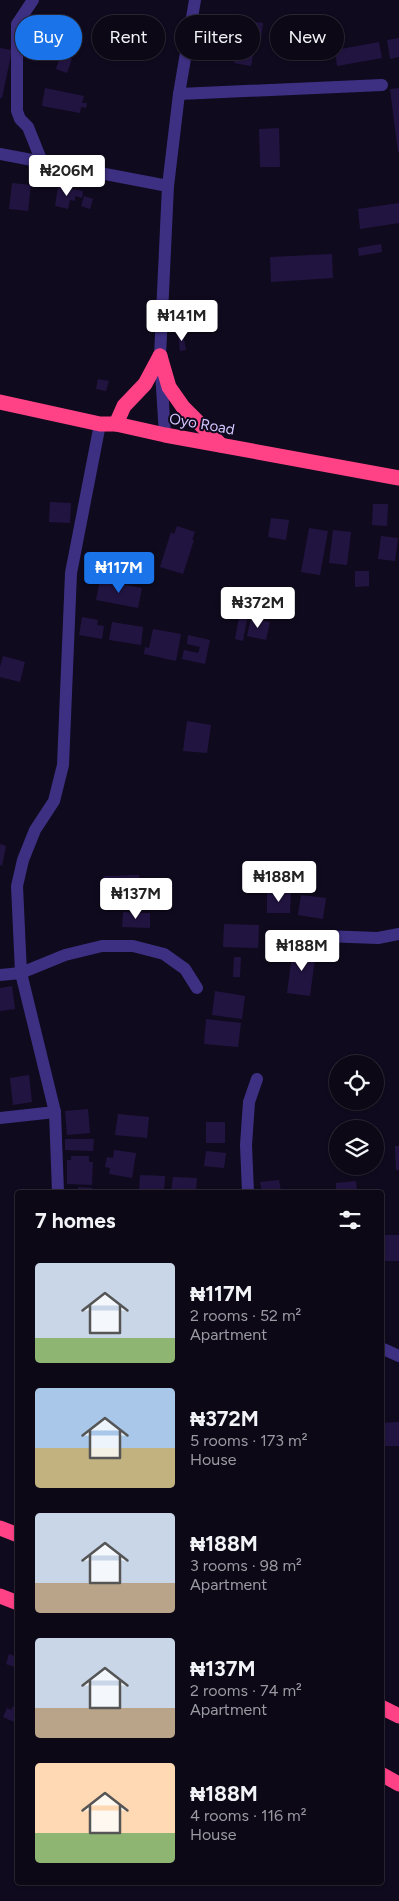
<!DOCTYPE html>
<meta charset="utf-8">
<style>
:root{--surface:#0c0816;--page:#1a1623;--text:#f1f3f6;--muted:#9a9aa1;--line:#2c2935;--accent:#1a73e8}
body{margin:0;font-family:Figtree,sans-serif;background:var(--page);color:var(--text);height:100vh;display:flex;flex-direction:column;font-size:19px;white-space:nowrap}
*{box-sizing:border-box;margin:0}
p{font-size:16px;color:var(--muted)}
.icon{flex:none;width:28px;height:28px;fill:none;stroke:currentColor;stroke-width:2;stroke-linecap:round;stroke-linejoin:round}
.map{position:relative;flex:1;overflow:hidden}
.sheet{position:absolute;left:15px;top:1190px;width:369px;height:695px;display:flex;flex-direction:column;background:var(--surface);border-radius:5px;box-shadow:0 1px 4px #0004,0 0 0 1px var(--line)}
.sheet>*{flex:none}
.hud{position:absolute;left:15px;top:15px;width:370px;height:45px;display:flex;gap:10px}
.tools{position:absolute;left:329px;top:1055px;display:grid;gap:10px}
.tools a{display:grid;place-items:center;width:55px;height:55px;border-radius:50%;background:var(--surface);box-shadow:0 1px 4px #0004,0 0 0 1px var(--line);font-size:25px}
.price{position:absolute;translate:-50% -42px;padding:0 11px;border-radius:5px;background:#fff;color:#222;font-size:16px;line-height:32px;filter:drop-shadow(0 1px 2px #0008)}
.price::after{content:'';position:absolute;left:50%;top:30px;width:15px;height:11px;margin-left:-8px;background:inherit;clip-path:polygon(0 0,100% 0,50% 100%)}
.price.current{background:var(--accent);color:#fff}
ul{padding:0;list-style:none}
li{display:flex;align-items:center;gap:15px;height:125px;padding:0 20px}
li span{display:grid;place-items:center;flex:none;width:140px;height:100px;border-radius:5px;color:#555}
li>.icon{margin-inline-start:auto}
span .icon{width:60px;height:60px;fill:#fffc;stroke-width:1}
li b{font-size:21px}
h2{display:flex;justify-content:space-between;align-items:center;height:60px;padding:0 20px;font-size:21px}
.pill{padding:0 18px;border-radius:22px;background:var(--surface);box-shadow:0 1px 4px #0004,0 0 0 1px var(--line);font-size:18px;line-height:45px}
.pill.current{background:var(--accent);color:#fff}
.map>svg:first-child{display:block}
.building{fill:#221441}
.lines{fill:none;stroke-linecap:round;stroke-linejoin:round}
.minor{stroke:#3d3082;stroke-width:12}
.highway{stroke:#ff4286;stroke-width:15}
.labels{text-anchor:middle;stroke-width:4;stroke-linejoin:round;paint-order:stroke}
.street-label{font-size:15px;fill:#d4c7ff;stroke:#100a1e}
</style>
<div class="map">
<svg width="399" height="1901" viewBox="0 0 399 1901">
<rect width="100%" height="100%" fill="#100a1e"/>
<g class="building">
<polygon points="242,20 263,23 261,39 240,36"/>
<polygon points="399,38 399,57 390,59 387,40"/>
<polygon points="379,42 382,58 337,66 335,50"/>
<polygon points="0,48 12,50 2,98 0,98"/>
<polygon points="237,48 254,51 251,66 234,63"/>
<polygon points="61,54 72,59 67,73 56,69"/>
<polygon points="45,88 84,96 82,103 87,103 86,108 81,107 80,113 42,106"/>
<polygon points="399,88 399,152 398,152 390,89"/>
<polygon points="279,128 280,167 260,167 259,129"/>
<polygon points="12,183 31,185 28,211 9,209"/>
<polygon points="58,187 83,191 82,198 75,196 75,201 70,200 68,209 55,206"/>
<polygon points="84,196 93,199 90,209 81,206"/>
<polygon points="399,203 399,223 360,229 358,209"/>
<polygon points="381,244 382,252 359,256 358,248"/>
<polygon points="332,254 333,278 271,282 270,257"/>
<polygon points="183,333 186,350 180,351 178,334"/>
<polygon points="98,379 109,381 106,391 96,389"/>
<polygon points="50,502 71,503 70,523 49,522"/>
<polygon points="373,504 388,504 387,526 372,525"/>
<polygon points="271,518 289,520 286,540 268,537"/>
<polygon points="177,526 195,532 192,540 194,540 183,574 160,567 171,532 174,534"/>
<polygon points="309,528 328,531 320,575 301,572"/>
<polygon points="333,530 351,532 347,565 329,563"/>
<polygon points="381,536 398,538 395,561 378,559"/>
<polygon points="355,571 369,571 369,586 355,587"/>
<polygon points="100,580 142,588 138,608 96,600"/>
<polygon points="242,602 250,604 243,641 235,639"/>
<polygon points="82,617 98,620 97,625 104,626 102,639 79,635"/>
<polygon points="251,618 270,622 266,640 247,636"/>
<polygon points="112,622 143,627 141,645 109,640"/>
<polygon points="153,629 181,634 176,661 144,654 145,647 149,648"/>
<polygon points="188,635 210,640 205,664 182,659 184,650 198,653 200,647 187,644"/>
<polygon points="3,656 25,662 20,682 0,677 0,667"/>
<polygon points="187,721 211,725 207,753 183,751"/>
<polygon points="0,844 6,846 2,866 0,865"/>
<polygon points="139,875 139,900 104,901 104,876"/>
<polygon points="267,893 291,893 290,913 267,913"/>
<polygon points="301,895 326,898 323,919 298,915"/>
<polygon points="123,912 150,913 150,928 122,927"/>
<polygon points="224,924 259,925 258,948 223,947"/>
<polygon points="293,948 316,951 310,996 287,993"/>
<polygon points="234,957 241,957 240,977 233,977"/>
<polygon points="12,986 15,1009 0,1011 0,988"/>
<polygon points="215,991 245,996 242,1019 212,1015"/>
<polygon points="206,1019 241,1023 238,1047 204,1044"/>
<polygon points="29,1075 32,1102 13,1105 10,1078"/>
<polygon points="88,1109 90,1133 67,1135 65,1111"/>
<polygon points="118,1114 149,1117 147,1138 115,1135"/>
<rect x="206" y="1122" width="19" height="21"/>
<polygon points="65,1139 94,1139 93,1151 65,1150"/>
<polygon points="395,1146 399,1146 399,1170 396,1170"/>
<polygon points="114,1150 136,1153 132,1178 109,1174 110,1168 105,1167 107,1157 113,1158"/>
<polygon points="206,1151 226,1153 224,1168 204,1166"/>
<polygon points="71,1156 89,1156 89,1162 93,1162 92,1185 67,1184 67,1160 71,1160"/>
<polygon points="140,1175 165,1176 164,1192 139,1192"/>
<polygon points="173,1177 197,1178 196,1192 171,1192"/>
<polygon points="279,1180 281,1192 262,1192 260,1182"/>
<polygon points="356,1181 357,1192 336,1192 336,1183"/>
<polygon points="78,1187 92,1188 91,1192 78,1192"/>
<rect x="382" y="1235" width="17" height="26"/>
<polygon points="399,1422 399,1446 381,1446 381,1423"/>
<polygon points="9,1654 18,1657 18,1668 6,1664"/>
<polygon points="13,1706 15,1708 14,1712 18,1713 14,1722 3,1717 7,1708 11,1710"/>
</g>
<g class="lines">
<g class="minor">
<polyline points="33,0 17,24 17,111 20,119 28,127 42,162"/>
<polyline points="179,94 382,85"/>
<polyline points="0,154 168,186"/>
<polyline points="165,435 160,356 168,186 179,94 195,0"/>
<polyline points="323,936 378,938 399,934"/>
<polyline points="0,975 21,973 65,955 102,946 133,946 164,954 185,969 197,988"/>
<polyline points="0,1118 55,1112"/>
<polyline points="58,1192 55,1112 21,973 17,886 23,860 35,830 54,801 63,765 71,573 100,424"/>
<polyline points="248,1192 246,1145 249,1102 257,1079"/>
<polyline points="381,1348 399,1356"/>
</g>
<g class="highway">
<polyline points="160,356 169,387 183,407 221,445"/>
<polyline points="0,402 100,424 116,424 165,435 399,478"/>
<polyline points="116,424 124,406 145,384 160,356"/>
<polyline points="0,1528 18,1535"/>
<polyline points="0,1596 18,1603"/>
<polyline points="381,1707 399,1716"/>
<polyline points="381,1774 399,1784"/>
</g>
</g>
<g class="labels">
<g class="street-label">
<text transform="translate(202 424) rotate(10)" y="5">Oyo Road</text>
</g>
</g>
</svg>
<div class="tools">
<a><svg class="icon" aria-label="locate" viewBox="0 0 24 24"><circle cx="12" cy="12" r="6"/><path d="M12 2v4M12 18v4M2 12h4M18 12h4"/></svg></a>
<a><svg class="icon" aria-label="layers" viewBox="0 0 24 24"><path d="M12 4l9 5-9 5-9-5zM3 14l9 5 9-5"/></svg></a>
</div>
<b class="price" style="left:67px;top:197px">₦206M</b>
<b class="price" style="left:182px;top:342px">₦141M</b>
<b class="price current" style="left:119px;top:594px">₦117M</b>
<b class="price" style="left:258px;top:629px">₦372M</b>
<b class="price" style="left:279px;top:903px">₦188M</b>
<b class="price" style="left:136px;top:920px">₦137M</b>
<b class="price" style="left:302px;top:972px">₦188M</b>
<div class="hud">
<a class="pill current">Buy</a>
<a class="pill">Rent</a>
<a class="pill">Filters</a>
<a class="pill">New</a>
</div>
<section class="sheet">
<h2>7 homes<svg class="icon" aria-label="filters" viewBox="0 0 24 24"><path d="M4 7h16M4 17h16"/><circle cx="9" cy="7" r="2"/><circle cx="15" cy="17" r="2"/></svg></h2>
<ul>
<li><span style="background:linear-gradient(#c9d6e8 75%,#8fb573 0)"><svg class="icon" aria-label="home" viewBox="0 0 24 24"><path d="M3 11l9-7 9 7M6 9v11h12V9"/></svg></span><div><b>₦117M</b><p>2 rooms · 52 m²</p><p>Apartment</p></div></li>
<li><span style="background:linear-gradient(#a9c7e8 60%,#c2b280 0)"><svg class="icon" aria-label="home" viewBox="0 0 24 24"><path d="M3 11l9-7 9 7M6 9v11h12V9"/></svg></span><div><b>₦372M</b><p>5 rooms · 173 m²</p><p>House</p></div></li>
<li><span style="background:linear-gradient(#c9d6e8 70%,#b9a48a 0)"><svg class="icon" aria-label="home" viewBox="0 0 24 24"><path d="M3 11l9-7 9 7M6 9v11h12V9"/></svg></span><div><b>₦188M</b><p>3 rooms · 98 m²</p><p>Apartment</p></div></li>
<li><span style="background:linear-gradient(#c9d6e8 70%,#b9a48a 0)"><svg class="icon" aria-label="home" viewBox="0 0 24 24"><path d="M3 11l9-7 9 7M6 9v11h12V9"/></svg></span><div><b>₦137M</b><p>2 rooms · 74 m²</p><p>Apartment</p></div></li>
<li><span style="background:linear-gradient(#ffd9b3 70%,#8fb573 0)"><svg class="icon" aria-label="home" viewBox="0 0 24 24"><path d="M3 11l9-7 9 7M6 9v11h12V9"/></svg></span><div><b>₦188M</b><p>4 rooms · 116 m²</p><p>House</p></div></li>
</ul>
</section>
</div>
